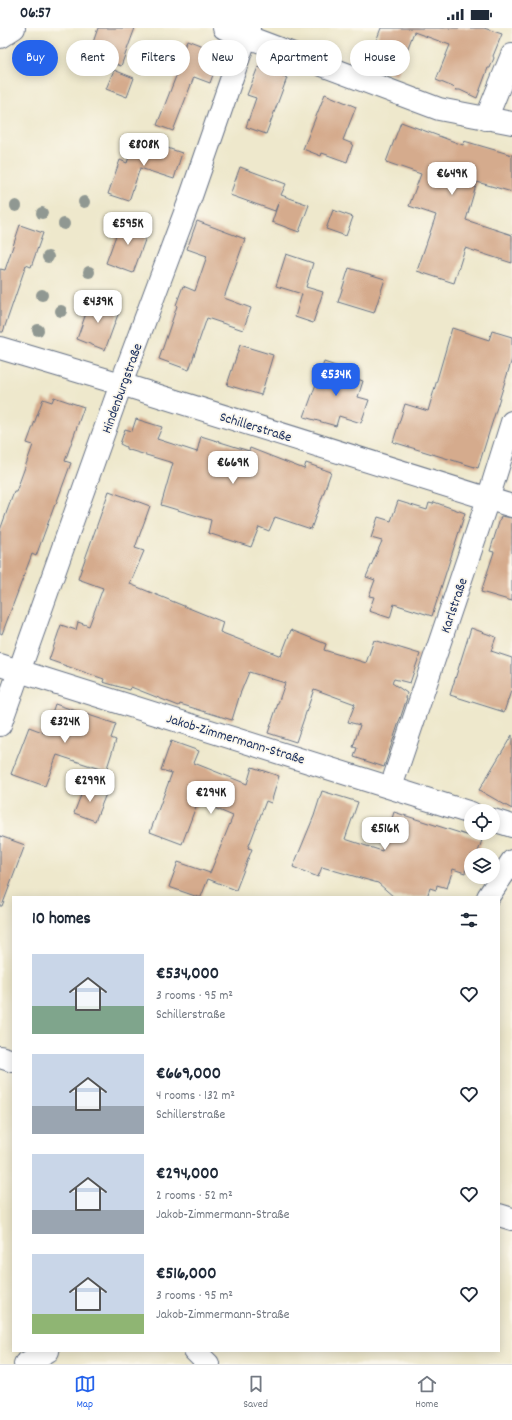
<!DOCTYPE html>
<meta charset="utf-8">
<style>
:root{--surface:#fff;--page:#f6f6f7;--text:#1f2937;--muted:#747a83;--line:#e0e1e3;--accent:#2563eb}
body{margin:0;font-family:Dekko,sans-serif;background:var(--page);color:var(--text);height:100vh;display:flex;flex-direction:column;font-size:15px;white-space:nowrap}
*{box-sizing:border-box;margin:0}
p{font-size:13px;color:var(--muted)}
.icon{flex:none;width:22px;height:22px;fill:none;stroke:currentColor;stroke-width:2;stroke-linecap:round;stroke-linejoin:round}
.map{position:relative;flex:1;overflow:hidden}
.drawer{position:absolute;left:12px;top:868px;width:488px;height:456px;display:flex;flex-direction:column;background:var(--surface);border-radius:0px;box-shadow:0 2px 10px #0003}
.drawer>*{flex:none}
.guide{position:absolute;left:12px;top:12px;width:488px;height:36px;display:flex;gap:8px}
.controls{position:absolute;left:464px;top:776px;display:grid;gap:8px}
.controls a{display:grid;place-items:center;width:36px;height:36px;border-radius:50%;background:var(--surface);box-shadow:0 2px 10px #0003;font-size:20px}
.price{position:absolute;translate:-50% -34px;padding:0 9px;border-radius:8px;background:#fff;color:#222;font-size:13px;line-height:26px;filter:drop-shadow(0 1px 2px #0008)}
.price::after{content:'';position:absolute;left:50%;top:24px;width:12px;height:9px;margin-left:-6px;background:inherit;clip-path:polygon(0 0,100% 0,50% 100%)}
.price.on{background:var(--accent);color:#fff}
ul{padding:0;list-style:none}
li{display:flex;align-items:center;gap:12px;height:100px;padding:0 20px}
li span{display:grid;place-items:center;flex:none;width:112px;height:80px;border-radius:0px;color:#555}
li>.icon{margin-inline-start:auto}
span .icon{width:48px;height:48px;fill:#fffc;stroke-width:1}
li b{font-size:17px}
h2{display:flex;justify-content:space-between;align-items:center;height:48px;padding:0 20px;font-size:17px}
.pill{padding:0 14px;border-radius:18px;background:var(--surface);box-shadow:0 2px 10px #0003;font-size:14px;line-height:36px}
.pill.on{background:var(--accent);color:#fff}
.status{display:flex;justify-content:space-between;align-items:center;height:28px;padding:0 20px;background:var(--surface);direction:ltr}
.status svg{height:11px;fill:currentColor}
.tabs{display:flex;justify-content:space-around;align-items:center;height:56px;border-top:1px solid var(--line);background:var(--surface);font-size:11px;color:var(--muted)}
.tabs a{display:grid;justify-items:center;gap:2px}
.tabs .on{color:var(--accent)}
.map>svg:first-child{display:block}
.building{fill:#d5ab8d}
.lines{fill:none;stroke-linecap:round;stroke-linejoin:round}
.minor-casing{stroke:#657084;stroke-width:24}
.minor{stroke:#fff;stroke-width:22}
.tree{fill:#909892}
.labels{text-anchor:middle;stroke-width:3.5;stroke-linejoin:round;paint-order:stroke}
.street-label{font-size:14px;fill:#1b2f5e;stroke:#fbf7ec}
</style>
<div class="status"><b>06:57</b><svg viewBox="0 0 49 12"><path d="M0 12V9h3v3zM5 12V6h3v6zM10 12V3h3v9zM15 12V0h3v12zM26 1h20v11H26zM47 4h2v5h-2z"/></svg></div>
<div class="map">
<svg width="512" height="1336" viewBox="0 0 512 1336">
<rect width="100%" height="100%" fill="#fbf7ec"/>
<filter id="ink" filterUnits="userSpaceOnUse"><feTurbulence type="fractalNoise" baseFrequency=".025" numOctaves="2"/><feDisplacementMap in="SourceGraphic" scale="8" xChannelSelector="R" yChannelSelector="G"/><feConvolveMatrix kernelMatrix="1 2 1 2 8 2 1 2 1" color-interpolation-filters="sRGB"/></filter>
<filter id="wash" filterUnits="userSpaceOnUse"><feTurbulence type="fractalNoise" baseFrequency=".012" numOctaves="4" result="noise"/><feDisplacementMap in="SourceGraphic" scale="16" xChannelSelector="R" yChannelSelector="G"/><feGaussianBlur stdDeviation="0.9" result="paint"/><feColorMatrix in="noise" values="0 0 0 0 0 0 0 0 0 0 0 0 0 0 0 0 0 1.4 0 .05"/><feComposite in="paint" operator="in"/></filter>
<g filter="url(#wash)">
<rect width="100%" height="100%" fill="#eee8cc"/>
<g id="blocks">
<g class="building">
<polygon points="98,0 135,0 121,38 89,26"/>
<polygon points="381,0 484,0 502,6 493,28 494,30 490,40 488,40 477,70 460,62 456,62 453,59 436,52 450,17 414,4 397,48 367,37"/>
<polygon points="187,12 221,25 210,55 194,49 173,103 157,97 178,43 176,42"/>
<polygon points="258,39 287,50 266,106 246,99 256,70 247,67"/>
<polygon points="114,42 134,50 127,69 106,61"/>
<polygon points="325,66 356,79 343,112 353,116 347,134 322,125 321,128 303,121"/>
<polygon points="401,94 463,117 464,113 512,127 512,164 477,154 466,192 512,207 512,235 465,220 454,255 417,243 436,187 409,178 421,146 386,134"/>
<polygon points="135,111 146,115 147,113 182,125 174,151 140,140 129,173 108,166 120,132 127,135"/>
<polygon points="240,139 286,156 281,167 309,177 299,204 272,194 279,173 275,183 230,167"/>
<polygon points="333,182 353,189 346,208 326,201"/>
<polygon points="122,191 149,201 133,245 106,235"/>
<polygon points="197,193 245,211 224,270 251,280 243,302 207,290 189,342 159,331 177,278 176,277 183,258 195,263 207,228 187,221"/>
<polygon points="20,197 43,205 31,239 26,237 3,304 0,304 0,241 5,242"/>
<polygon points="286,226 313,235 306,259 323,264 313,295 295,289 302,266 276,258"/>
<polygon points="349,240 385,251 374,285 338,274"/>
<polygon points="91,271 120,281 105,322 77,311"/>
<polygon points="452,300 489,312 492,303 512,309 512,331 478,440 393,414 405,376 428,383"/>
<polygon points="240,317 273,327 261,367 227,357"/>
<polygon points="324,334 353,344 352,349 363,353 358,369 369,372 361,395 339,388 336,398 304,389"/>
<polygon points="54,369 84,379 65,433 71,435 56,476 55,476 36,528 32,526 2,606 0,605 0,502 14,464 16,464 33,417 27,415 43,371 52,374"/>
<polygon points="136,391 162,399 157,411 197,424 201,408 249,423 250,420 304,441 306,435 331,444 311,501 275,489 269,503 259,499 251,519 208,505 211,492 161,477 173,435 126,421 126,419 120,416 125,401 132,403"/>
<polygon points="109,463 150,478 135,520 144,523 130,556 223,594 220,604 281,628 291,602 326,616 324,622 366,635 374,612 420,626 410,655 394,651 392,655 407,665 406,670 407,670 384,739 354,729 357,720 353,719 360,697 348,694 355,676 314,661 296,714 268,705 285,655 249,644 240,666 232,692 180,676 179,678 131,659 130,662 103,654 104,651 49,632 61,597 76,602 78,594 89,598 103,560 78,551"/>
<polygon points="398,473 427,482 429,475 433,476 434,474 465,485 432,588 394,576 390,590 369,583 374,569 369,568 375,552 366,549 382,513 371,510 378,489 391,493"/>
<polygon points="501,488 512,490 512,573 481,564 494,524 490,523"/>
<polygon points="471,600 496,609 491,623 512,630 512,660 504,684 450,667"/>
<polygon points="55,676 116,696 111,710 116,712 106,743 57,727 45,758 11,746 29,699 45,705"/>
<polygon points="512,707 512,781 479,762"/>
<polygon points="171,713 199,723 194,735 247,756 252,739 279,748 271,775 266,773 248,820 252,821 236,862 208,851 201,869 198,869 169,859 178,834 210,845 233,788 198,773 182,816 150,804 172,745 161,742"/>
<polygon points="85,757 106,766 95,793 74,785"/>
<polygon points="322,763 358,774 345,811 382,823 394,784 482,812 477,827 471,827 471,841 466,840 465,845 453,841 447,860 437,857 436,862 430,860 427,869 394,869 378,855 322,839 318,849 293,839 314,788"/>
<polygon points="0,808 25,817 2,878 0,878"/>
</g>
</g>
</g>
<g filter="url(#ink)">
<use href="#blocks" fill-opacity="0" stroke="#657084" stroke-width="1"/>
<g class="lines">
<defs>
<g id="minor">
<polyline points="224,0 439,81 512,95"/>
<polyline points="0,9 14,0"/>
<polyline points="486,91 512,27"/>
<polyline points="0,320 121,356 512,478"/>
<polyline points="0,637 471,785"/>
<polyline points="0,697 121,356 189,174 249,0"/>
<polyline points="391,759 488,471 512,394"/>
<polyline points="493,792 512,798"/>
<polyline points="488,869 512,833"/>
<polyline points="0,1029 13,1033"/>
<polyline points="499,1187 512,1191"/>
<polyline points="195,1323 208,1336"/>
<polyline points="25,1336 48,1323"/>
</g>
</defs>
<use href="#minor" class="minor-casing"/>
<use href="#minor" class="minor"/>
</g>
<g class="tree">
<circle cx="84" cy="174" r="6"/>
<circle cx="16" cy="178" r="6"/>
<circle cx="42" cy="185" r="6"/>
<circle cx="64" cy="196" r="6"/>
<circle cx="48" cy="229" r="6"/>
<circle cx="89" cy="244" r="6"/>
<circle cx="42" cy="267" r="6"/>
<circle cx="61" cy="283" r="6"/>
<circle cx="38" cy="302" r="6"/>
</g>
</g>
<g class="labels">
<g class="street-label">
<text transform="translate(121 360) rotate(-70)" y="5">Hindenburgstraße</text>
<text transform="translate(256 398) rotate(17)" y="5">Schillerstraße</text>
<text transform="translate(453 577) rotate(-71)" y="5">Karlstraße</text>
<text transform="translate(236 710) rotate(17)" y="5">Jakob-Zimmermann-Straße</text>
</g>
</g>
</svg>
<div class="controls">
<a><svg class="icon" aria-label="locate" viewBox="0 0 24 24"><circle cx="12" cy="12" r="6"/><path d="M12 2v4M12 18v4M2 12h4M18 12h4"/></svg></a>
<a><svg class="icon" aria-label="layers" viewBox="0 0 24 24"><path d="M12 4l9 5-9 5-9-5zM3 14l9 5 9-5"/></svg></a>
</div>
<b class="price" style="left:144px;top:139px">€808K</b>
<b class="price" style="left:452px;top:168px">€649K</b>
<b class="price" style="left:128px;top:218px">€595K</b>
<b class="price" style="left:98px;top:296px">€439K</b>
<b class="price on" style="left:336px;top:369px">€534K</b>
<b class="price" style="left:233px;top:457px">€669K</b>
<b class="price" style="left:65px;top:716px">€324K</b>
<b class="price" style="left:90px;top:775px">€299K</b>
<b class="price" style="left:211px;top:787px">€294K</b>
<b class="price" style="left:385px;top:823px">€516K</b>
<div class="guide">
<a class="pill on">Buy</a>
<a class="pill">Rent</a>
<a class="pill">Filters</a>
<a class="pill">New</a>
<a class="pill">Apartment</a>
<a class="pill">House</a>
</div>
<section class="drawer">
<h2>10 homes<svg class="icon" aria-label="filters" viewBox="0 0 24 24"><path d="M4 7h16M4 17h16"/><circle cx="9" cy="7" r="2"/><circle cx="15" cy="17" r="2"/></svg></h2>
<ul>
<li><span style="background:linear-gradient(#c9d6e8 65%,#7fa58c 0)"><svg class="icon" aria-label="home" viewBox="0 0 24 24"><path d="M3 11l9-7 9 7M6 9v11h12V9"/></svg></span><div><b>€534,000</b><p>3 rooms · 95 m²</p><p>Schillerstraße</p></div><svg class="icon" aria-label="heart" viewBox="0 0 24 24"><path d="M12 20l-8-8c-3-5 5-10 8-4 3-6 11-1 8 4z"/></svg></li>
<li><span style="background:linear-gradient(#c9d6e8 65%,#9aa5b1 0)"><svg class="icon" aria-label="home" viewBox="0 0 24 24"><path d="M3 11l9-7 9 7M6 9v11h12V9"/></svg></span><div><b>€669,000</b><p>4 rooms · 132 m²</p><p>Schillerstraße</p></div><svg class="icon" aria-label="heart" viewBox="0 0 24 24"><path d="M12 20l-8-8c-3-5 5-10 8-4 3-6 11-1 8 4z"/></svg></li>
<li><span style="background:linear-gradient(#c9d6e8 70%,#9aa5b1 0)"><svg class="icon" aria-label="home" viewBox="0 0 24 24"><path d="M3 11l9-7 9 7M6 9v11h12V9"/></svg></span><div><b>€294,000</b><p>2 rooms · 52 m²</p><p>Jakob-Zimmermann-Straße</p></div><svg class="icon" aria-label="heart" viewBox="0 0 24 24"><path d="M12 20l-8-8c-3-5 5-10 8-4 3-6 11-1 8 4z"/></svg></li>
<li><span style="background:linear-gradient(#c9d6e8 75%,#8fb573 0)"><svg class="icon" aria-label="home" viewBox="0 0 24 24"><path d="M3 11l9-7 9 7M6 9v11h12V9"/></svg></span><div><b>€516,000</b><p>3 rooms · 95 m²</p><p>Jakob-Zimmermann-Straße</p></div><svg class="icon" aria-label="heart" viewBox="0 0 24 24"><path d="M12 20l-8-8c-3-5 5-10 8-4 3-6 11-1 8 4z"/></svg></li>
</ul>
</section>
</div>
<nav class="tabs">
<a class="on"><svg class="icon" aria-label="map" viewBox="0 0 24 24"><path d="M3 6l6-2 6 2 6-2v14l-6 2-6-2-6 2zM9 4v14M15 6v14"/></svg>Map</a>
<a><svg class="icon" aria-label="saved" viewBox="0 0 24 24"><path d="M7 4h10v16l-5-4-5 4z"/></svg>Saved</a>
<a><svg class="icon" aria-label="home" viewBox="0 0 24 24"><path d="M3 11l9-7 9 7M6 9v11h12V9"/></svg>Home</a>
</nav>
